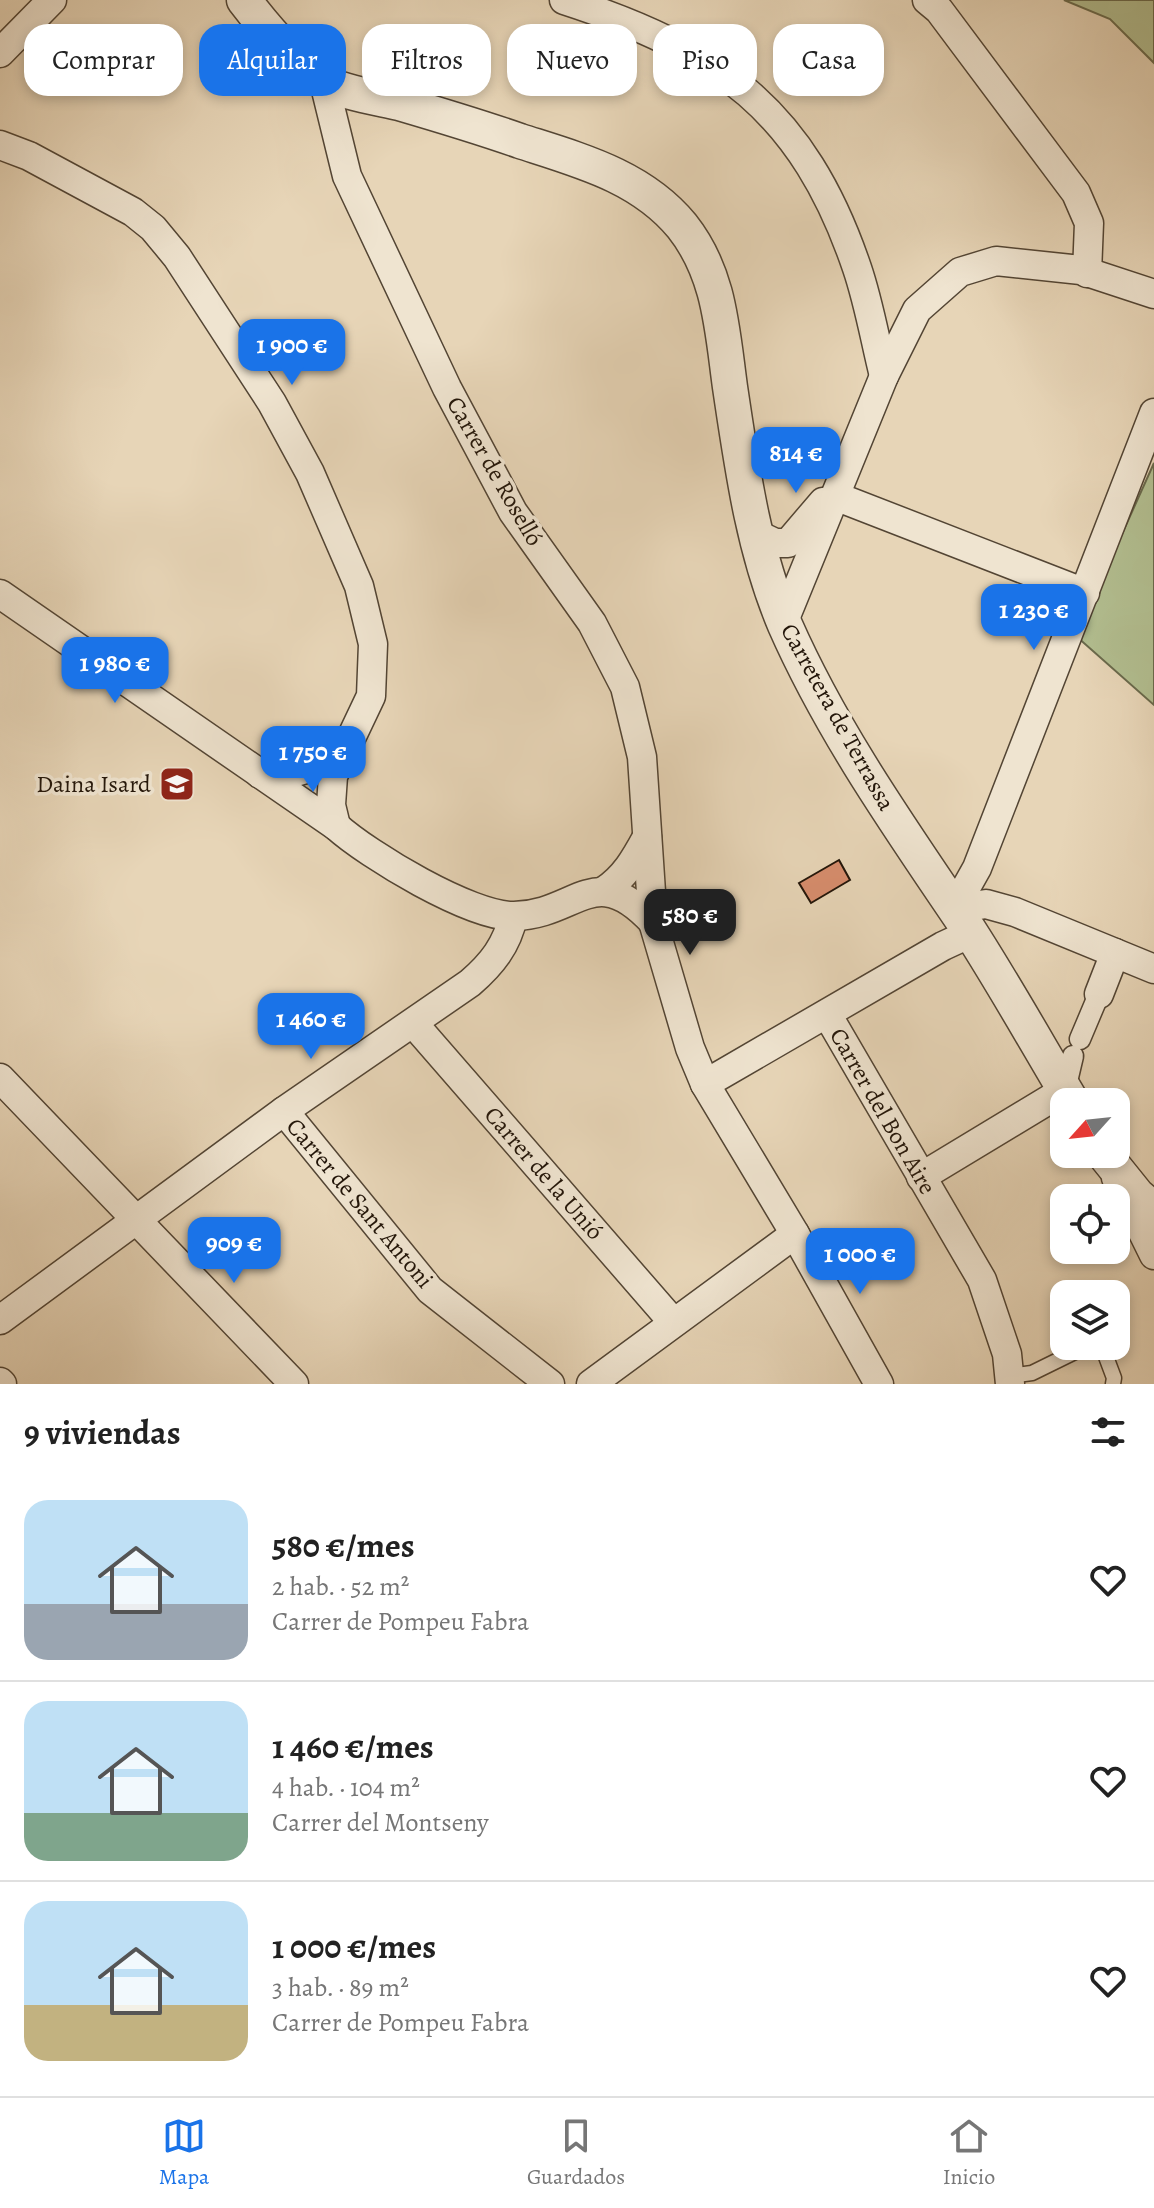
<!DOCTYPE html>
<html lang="es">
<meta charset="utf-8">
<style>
:root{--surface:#fff;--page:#f6f6f6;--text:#222;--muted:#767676;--line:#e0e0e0;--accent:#1a73e8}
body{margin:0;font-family:Alegreya,serif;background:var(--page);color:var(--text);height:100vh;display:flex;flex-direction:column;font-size:30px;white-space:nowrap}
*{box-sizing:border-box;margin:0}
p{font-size:26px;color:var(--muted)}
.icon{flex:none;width:44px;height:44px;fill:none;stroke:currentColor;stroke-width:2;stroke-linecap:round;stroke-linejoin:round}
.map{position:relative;height:1384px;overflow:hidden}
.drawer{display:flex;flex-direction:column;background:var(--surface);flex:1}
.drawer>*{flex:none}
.top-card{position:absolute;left:24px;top:24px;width:1106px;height:72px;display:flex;gap:16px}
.needle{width:52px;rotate:243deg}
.fabs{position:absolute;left:1050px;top:1088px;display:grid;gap:16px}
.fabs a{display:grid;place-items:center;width:80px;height:80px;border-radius:16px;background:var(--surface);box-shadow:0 4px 12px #0003;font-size:40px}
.price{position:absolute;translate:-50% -68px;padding:0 18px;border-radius:16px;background:var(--accent);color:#fff;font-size:26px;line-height:52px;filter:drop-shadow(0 2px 4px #0008)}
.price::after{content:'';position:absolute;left:50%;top:48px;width:24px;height:18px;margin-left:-12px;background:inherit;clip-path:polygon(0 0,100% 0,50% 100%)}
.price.on{background:#222;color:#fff}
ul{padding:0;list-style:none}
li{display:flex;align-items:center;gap:24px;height:200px;padding:0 24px}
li+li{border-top:2px solid var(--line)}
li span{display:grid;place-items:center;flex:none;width:224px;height:160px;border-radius:24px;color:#555}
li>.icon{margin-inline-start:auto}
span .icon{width:96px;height:96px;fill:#fffc;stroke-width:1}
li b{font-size:34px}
h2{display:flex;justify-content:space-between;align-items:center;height:96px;padding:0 24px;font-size:34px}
.chip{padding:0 28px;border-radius:24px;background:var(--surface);box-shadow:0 4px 12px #0003;font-size:28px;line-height:72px}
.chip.on{background:var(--accent);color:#fff}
.dock{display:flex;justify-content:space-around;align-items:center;height:112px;border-top:2px solid var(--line);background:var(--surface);font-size:22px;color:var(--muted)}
.dock a{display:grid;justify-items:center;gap:4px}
.dock .on{color:var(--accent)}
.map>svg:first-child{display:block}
.green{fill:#b2be90;stroke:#6a6a4c;stroke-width:2}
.building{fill:#d78d6d;stroke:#221509;stroke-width:2}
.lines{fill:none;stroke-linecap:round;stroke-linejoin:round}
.service-casing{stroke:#534534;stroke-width:17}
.pedestrian-casing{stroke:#534534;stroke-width:23}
.minor-casing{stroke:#534534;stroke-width:31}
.tertiary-casing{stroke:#534534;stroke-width:37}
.service{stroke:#efe4d0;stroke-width:14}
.pedestrian{stroke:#efe4d0;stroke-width:20}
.minor{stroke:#efe4d0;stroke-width:28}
.tertiary{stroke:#efe4d0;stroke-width:34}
.labels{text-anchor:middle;stroke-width:7;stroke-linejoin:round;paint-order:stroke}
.street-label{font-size:24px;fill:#221509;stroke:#efe4d0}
.poi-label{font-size:24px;fill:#221509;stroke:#efe4d0;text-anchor:end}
</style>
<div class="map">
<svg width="1154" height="1384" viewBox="0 0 1154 1384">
<rect width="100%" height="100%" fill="#e7d5b7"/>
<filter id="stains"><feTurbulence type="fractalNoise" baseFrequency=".0025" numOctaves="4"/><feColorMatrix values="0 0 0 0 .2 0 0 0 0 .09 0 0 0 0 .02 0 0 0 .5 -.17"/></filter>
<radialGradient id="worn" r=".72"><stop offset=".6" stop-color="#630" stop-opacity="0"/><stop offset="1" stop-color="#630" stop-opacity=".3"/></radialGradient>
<g class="green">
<polygon points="1064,0 1154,0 1154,63 1110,19"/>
<polygon points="1154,463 1154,705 1076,636"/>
</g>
<polygon class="building" points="839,860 850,880 811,903 799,883"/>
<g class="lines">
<defs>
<g id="service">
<polyline points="1102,1346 1114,1378 1113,1384"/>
<polyline points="1009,1376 1032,1373 1087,1346"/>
</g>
<g id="pedestrian">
<polyline points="1080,1039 1099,994"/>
<polyline points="1065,1090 1073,1056"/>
</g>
<g id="minor">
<path d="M564 0C718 50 803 109 857 268 869 303 875 340 884 376"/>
<polyline points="927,0 939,10 1076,193 1089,223 1087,273"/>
<polyline points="0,53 52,0"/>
<polyline points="324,82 347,176 447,388 513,512 592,623 625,687 642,757 653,922 690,1048 705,1084 795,1234 879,1384"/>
<polyline points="0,145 29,156 133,212 153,228 177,257 272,403 310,473 359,586 373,644 371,696 333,776 331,805 336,826"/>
<polyline points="835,496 1085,593"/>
<polyline points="754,533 775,543 788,543 823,502"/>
<path d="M0 594 336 826C368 855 471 917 514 916 577 915 594 859 653 922"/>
<polyline points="784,621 884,376 917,310 960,272 996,261 1081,270 1154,294"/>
<path d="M260 774C293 777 321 767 347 747"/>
<path d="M604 891C625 877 635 859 647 837"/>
<polyline points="954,909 977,868 1154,413"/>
<polyline points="954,909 986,904 1015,912 1154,969"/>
<polyline points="1099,994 1115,953"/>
<polyline points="827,1014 982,1280 1007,1354 1010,1384"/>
<polyline points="414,1024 673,1322"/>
<polyline points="0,1078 294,1384"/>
<polyline points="705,1084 943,946 971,933"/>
<polyline points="284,1111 430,1290 550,1384"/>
<polyline points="921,1177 1065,1090"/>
<polyline points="1116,1178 1154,1255"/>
<path d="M0 1320 284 1111 470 983C492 964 507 945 513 917"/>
<polyline points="0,1382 2,1384"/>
<polyline points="591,1384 795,1234"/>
</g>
<g id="tertiary">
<path d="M244 0C266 29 292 59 321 80 338 92 378 98 399 103 440 115 480 127 520 141 579 160 641 176 682 226 720 274 722 329 730 387 742 467 753 550 785 625 833 734 903 832 969 930 1005 986 1038 1045 1072 1102"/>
<polyline points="1104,1154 1137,1195 1154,1210"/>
</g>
</defs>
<use href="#service" class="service-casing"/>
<use href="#pedestrian" class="pedestrian-casing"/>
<use href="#minor" class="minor-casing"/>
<use href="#tertiary" class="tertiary-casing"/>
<use href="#service" class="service"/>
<use href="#pedestrian" class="pedestrian"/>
<use href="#minor" class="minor"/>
<use href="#tertiary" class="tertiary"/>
</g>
<defs>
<symbol id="school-square" viewBox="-11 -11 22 22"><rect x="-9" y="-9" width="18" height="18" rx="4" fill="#8f2418" stroke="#efe4d0"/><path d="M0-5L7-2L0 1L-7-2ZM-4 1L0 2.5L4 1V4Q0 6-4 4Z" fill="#fff"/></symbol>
</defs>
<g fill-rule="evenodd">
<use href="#school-square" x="157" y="764" width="40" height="40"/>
</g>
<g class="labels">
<g class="street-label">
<text transform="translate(495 471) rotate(60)" y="8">Carrer de Roselló</text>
<text transform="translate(838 717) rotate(61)" y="8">Carretera de Terrassa</text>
<text transform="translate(883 1111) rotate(60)" y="8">Carrer del Bon Aire</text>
<text transform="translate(544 1173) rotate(49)" y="8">Carrer de la Unió</text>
<text transform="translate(360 1203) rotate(50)" y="8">Carrer de Sant Antoni</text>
</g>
<g class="poi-label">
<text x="151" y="792">Daina Isard</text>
</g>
</g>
<rect width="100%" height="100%" filter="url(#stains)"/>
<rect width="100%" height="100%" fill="url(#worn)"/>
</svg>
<div class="fabs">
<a><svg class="needle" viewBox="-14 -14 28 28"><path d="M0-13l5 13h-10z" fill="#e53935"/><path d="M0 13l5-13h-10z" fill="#767676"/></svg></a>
<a><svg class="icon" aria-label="locate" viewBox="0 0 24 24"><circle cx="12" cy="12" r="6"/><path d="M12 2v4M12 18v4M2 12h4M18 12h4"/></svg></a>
<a><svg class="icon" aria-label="layers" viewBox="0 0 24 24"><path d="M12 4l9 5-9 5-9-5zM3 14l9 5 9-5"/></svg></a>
</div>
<b class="price" style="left:292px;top:387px">1 900 €</b>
<b class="price" style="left:796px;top:495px">814 €</b>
<b class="price" style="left:1034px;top:652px">1 230 €</b>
<b class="price" style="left:115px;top:705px">1 980 €</b>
<b class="price" style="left:313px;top:794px">1 750 €</b>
<b class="price on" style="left:690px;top:957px">580 €</b>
<b class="price" style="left:311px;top:1061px">1 460 €</b>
<b class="price" style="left:234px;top:1285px">909 €</b>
<b class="price" style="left:860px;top:1296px">1 000 €</b>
<div class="top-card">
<a class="chip">Comprar</a>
<a class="chip on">Alquilar</a>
<a class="chip">Filtros</a>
<a class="chip">Nuevo</a>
<a class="chip">Piso</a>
<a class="chip">Casa</a>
</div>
</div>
<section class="drawer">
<h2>9 viviendas<svg class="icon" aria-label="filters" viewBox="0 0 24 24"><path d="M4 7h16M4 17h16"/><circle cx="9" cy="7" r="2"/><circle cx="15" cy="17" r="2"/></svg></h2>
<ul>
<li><span style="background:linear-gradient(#bfe0f5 65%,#9aa5b1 0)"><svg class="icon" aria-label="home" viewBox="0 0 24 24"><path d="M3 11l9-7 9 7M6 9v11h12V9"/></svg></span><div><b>580 €/mes</b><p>2 hab. · 52 m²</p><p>Carrer de Pompeu Fabra</p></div><svg class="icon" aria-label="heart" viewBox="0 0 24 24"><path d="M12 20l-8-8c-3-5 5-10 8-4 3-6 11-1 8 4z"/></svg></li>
<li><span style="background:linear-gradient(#bfe0f5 70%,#7fa58c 0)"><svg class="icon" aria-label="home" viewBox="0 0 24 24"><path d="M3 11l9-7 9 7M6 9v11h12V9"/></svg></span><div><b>1 460 €/mes</b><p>4 hab. · 104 m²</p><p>Carrer del Montseny</p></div><svg class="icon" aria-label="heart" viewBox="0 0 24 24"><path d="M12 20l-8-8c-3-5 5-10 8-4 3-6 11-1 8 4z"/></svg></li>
<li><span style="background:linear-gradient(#bfe0f5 65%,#c2b280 0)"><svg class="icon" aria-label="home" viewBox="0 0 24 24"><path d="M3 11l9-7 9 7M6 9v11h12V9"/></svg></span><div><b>1 000 €/mes</b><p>3 hab. · 89 m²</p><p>Carrer de Pompeu Fabra</p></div><svg class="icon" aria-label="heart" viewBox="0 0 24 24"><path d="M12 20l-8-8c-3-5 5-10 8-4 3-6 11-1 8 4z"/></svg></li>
</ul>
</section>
<nav class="dock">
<a class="on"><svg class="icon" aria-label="map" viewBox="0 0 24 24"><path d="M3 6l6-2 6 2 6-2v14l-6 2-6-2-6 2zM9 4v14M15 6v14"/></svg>Mapa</a>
<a><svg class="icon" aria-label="saved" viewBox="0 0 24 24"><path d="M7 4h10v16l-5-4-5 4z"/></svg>Guardados</a>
<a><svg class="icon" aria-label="home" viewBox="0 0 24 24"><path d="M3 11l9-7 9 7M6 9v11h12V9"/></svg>Inicio</a>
</nav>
